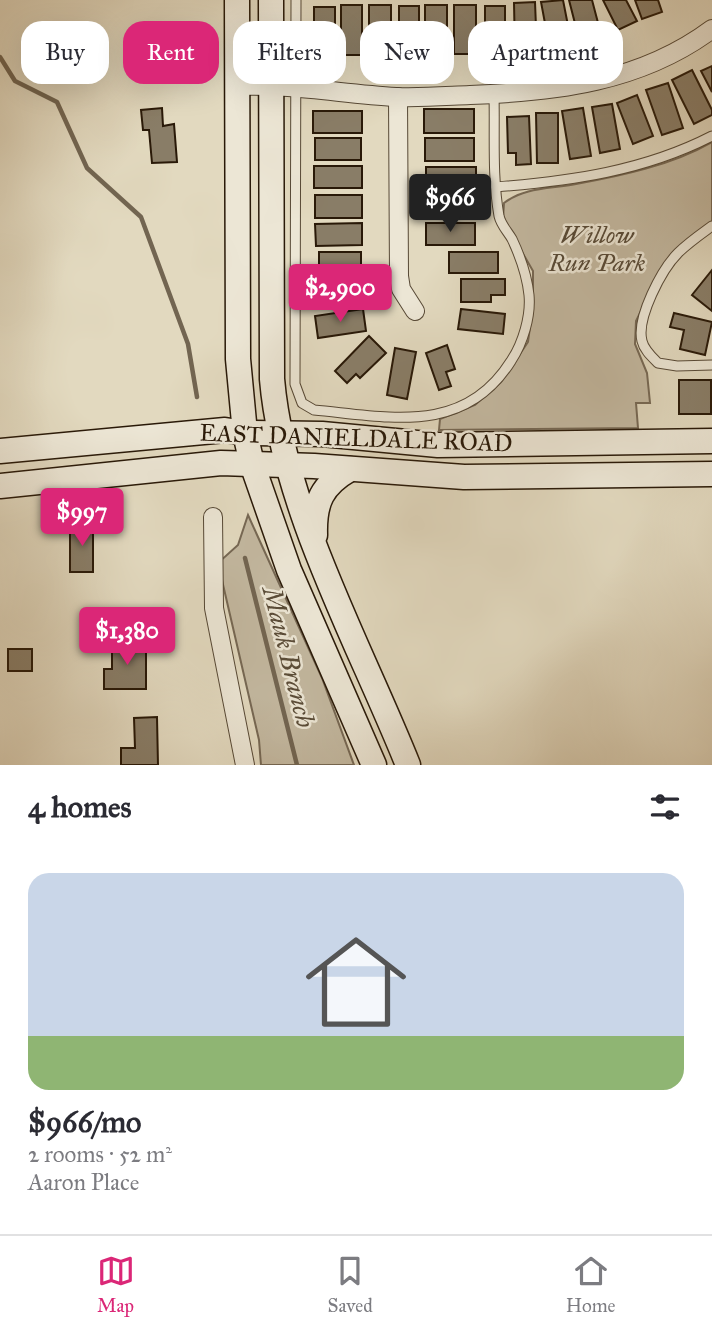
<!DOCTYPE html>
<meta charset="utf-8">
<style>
:root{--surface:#fff;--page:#f7f7f7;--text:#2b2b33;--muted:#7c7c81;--line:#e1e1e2;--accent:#db2777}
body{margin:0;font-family:"IM FELL Great Primer",serif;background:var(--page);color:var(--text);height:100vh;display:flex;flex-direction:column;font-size:26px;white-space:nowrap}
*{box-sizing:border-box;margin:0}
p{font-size:23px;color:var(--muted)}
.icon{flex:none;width:38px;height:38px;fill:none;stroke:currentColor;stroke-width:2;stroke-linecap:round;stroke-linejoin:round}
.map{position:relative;height:765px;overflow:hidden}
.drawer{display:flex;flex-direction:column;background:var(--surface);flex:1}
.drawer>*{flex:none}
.guide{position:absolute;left:21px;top:21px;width:670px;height:63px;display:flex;gap:14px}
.price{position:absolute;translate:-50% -60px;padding:0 16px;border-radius:7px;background:var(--accent);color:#fff;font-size:23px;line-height:46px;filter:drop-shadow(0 2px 4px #0008)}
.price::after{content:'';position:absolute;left:50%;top:42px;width:21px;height:16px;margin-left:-10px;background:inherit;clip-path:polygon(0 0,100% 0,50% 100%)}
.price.on{background:#222;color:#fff}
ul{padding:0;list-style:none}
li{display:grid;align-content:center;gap:14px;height:371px;padding:0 28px}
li+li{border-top:2px solid var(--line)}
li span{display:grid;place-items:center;height:217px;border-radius:21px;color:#555}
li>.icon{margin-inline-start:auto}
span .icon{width:126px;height:126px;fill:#fffc;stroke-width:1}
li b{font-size:30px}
h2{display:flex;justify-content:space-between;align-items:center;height:84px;padding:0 28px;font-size:30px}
.chip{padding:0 24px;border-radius:21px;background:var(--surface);box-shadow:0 7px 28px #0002;font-size:24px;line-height:63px}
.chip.on{background:var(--accent);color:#fff}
.dock{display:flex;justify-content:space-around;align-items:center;height:98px;border-top:2px solid var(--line);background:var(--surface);font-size:19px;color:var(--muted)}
.dock a{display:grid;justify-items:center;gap:4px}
.dock .on{color:var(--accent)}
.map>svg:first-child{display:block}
.green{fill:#c3b8a0;stroke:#766854;stroke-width:2}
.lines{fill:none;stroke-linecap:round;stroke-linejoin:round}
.stream{stroke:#726551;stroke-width:4.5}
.building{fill:#897d67;stroke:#291908;stroke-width:2}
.lane-casing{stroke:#574936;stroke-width:11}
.street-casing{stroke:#574936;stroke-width:20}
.secondary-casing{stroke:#291908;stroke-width:27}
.lane{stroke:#ece6d5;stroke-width:9}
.street{stroke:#ece6d5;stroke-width:18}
.secondary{stroke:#ece6d5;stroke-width:24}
.labels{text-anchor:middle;stroke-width:5;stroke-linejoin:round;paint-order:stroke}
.park-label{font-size:24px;font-style:italic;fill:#574936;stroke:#ece6d5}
.street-label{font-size:24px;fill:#291908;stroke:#ece6d5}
.water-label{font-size:26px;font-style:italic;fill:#5a4c38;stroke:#ece6d5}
</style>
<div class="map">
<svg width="712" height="765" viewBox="0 0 712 765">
<rect width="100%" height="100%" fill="#e2d9bf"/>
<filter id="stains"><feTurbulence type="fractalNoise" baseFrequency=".00286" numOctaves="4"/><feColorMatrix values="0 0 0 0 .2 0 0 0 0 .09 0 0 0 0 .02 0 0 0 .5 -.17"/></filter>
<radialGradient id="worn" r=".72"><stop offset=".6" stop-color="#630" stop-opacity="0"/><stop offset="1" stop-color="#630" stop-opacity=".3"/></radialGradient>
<g class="green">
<path d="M712 142V223L686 242 649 295 636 321 635 344 647 373 650 403H636L638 428 439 430 440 419 475 405 501 382 528 342 533 305V271L503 219 504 203C525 187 550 189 576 184 621 176 672 165 712 142Z"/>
<polygon points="248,515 322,678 354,765 261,765 259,740 218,563 238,545"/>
</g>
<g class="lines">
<g class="stream">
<polyline points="0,57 15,81 57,102 87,168 141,217 188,344 197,397"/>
<polyline points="245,558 297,765"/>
</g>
</g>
<g class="building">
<polygon points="563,0 572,46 550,50 541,2"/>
<polygon points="569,0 592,0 602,38 580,43"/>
<polygon points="603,0 626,0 637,21 618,30"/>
<polygon points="635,0 658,0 662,12 642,19"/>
<polygon points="535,2 537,52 515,53 514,3"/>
<rect x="341" y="5" width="21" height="50"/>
<rect x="369" y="5" width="22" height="49"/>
<rect x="425" y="5" width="22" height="49"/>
<rect x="454" y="5" width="22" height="49"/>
<rect x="399" y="6" width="20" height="48"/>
<rect x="485" y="6" width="20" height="47"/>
<rect x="314" y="7" width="21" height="47"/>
<polygon points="712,66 712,92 701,71"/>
<polygon points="692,70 712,110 712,115 694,124 672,80"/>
<polygon points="668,83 683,128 662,135 646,90"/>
<polygon points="637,95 653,136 633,144 617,103"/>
<polygon points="612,104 620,149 600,153 592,107"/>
<polygon points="162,108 163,126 174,124 177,162 152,163 149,130 143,130 141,110"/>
<polygon points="583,108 591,156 570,159 562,111"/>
<rect x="424" y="109" width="50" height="24"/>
<rect x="313" y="111" width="49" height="22"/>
<polygon points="536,113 558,113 558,163 537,163"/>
<polygon points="529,116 531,164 516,165 516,153 508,153 507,117"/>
<rect x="315" y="138" width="46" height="22"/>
<rect x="425" y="138" width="49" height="23"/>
<rect x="314" y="166" width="48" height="22"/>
<rect x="426" y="167" width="50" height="22"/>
<rect x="315" y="195" width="47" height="23"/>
<rect x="426" y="195" width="47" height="21"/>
<polygon points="362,223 362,245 316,246 315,224"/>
<rect x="426" y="223" width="49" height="22"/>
<rect x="319" y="252" width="42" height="21"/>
<rect x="449" y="252" width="49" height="21"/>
<polygon points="712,270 712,311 692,295"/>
<polygon points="461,279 505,279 505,295 491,295 491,302 461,302"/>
<rect x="317" y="280" width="46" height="23"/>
<polygon points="363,309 366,331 318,338 315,316"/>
<polygon points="461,309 505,314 503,334 458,329"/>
<polygon points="674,313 712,322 705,355 680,349 684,330 670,327"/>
<polygon points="369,336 386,353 360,378 356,374 347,383 335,371"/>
<polygon points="447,345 455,369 446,372 451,386 439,390 426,353"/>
<polygon points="395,348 416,352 407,399 387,395"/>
<rect x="679" y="380" width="32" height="34"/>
<rect x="70" y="524" width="23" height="48"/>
<polygon points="112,642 146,642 146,689 104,689 104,669 112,669"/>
<rect x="8" y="649" width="24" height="22"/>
<polygon points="157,717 158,765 121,765 121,748 135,748 134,718"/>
</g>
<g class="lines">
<defs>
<g id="lane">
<path d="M296 0 295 384 302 403 314 410C389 417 464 436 511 361 523 343 531 316 529 295 527 276 520 256 512 239 508 232 501 225 499 216 492 176 495 134 494 94"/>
<path d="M496 187C571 181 644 171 712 136"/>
<path d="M712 226C701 234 688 243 678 253 662 269 636 318 642 341 644 350 652 357 658 363L677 366 712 365"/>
</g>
<g id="street">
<path d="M238 86C291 84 343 94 396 97 421 98 446 96 470 95 556 92 641 82 712 29"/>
<polyline points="398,97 399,276 401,289 415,311"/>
<polyline points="213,517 214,608 245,765"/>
</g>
<g id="secondary">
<polyline points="237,0 238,359 245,433 252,464 289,570 374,765"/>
<path d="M271 0 272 379C283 508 360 645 408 765"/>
<polyline points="0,451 225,430 245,433 322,434 438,445 712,441"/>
<polyline points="0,486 221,463 314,466 464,477 712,474"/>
<path d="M315 535C314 502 322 485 350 469"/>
</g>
</defs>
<use href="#lane" class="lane-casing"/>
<use href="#street" class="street-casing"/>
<use href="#secondary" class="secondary-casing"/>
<use href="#lane" class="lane"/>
<use href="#street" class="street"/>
<use href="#secondary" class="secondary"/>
</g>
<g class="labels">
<g class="park-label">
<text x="597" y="243">Willow<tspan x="597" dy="28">Run Park</tspan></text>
</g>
<g class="street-label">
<text transform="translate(356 438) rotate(2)" y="8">EAST DANIELDALE ROAD</text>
</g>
<g class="water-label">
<text transform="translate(289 657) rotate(76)" y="9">Mauk Branch</text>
</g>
</g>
<rect width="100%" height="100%" filter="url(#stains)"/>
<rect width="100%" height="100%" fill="url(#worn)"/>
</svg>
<b class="price on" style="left:450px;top:234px">$966</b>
<b class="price" style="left:340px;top:324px">$2,900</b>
<b class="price" style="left:82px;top:548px">$997</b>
<b class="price" style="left:127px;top:667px">$1,380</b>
<div class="guide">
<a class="chip">Buy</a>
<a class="chip on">Rent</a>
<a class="chip">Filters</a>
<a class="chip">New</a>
<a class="chip">Apartment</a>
</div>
</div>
<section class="drawer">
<h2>4 homes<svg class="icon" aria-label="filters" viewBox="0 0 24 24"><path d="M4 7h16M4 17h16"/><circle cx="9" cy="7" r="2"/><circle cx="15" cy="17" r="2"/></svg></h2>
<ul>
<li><span style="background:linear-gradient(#c9d6e8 75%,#8fb573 0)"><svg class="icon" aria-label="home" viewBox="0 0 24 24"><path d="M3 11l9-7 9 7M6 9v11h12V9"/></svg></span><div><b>$966/mo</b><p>2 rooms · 52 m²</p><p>Aaron Place</p></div></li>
</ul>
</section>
<nav class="dock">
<a class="on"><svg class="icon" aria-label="map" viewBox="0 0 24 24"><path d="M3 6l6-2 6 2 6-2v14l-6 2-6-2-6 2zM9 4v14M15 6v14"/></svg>Map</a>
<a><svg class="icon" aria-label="saved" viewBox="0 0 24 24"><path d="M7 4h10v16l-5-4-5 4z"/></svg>Saved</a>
<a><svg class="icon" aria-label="home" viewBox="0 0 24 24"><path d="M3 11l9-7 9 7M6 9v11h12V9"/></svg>Home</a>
</nav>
